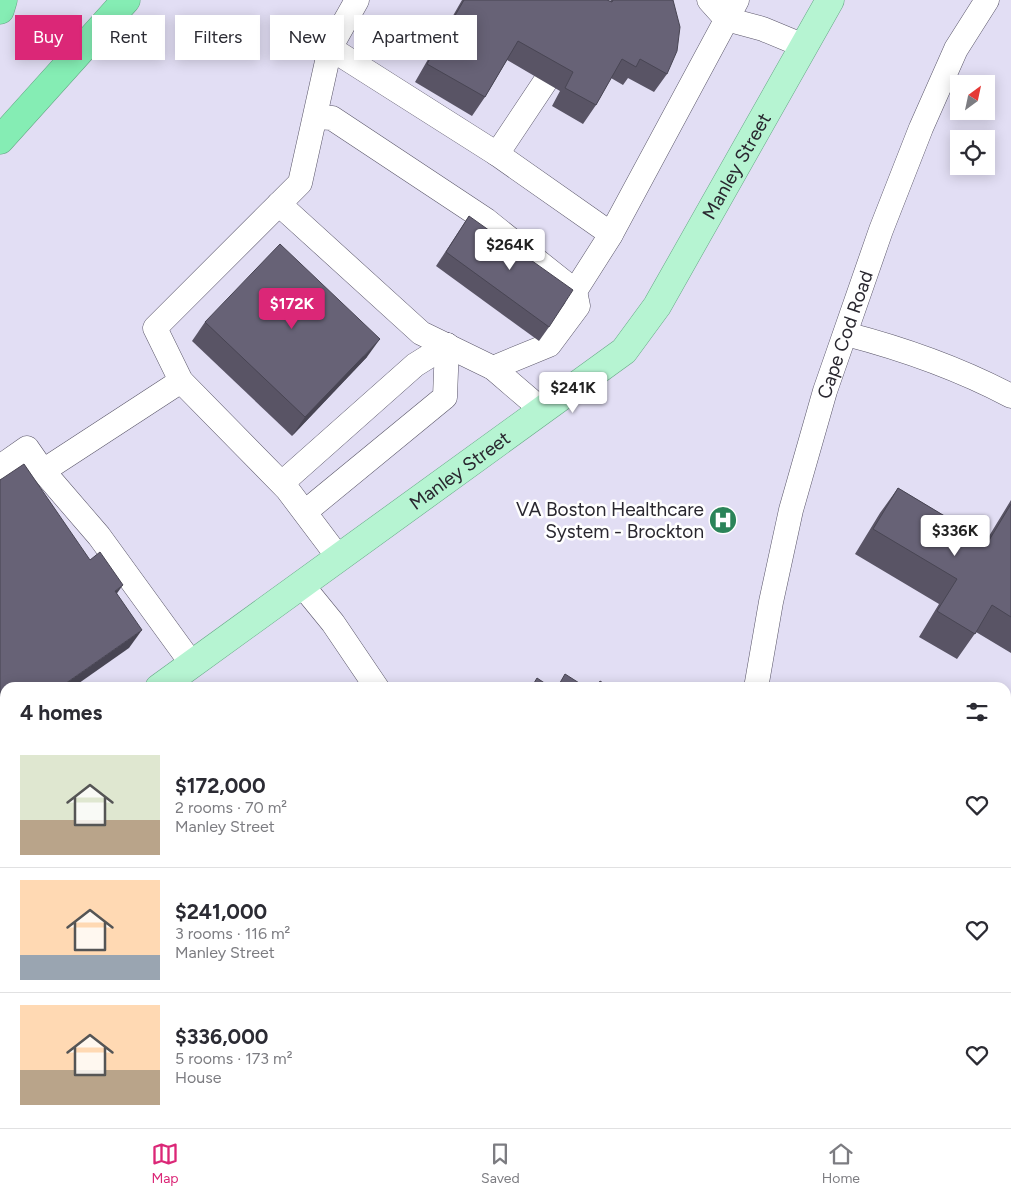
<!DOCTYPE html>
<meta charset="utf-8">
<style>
:root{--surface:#fff;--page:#f2f2f3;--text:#2b2b33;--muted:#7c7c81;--line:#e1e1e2;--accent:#db2777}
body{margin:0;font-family:Figtree,sans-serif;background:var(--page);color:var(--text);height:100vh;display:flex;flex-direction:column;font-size:19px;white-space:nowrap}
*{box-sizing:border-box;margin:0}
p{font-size:16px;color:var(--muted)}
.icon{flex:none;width:28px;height:28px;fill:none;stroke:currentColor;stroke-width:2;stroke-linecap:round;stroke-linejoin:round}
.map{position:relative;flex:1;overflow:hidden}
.side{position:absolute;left:0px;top:682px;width:1011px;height:446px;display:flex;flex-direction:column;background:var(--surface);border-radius:15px 15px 0 0;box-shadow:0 2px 12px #0003}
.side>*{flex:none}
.banner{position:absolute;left:15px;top:15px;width:500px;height:45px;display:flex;gap:10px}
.needle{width:32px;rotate:33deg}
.controls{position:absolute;left:950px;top:75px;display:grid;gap:10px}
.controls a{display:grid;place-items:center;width:45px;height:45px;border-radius:0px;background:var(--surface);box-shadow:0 2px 12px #0003;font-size:25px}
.price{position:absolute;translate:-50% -42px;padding:0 11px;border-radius:5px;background:#fff;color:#222;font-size:16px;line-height:32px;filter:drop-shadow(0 1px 2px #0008)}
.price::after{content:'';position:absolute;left:50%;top:30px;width:15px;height:11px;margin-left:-8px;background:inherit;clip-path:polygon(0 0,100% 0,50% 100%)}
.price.selected{background:var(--accent);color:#fff}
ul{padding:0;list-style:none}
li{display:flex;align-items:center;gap:15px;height:125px;padding:0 20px}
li+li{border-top:1px solid var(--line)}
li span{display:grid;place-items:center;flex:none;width:140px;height:100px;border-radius:0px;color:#555}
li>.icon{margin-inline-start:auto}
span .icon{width:60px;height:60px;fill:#fffc;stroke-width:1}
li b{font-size:21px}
h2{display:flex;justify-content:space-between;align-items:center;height:60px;padding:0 20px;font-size:21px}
.tag{padding:0 18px;border-radius:0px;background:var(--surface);box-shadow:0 2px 12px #0003;font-size:18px;line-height:45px}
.tag.selected{background:var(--accent);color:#fff}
.tab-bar{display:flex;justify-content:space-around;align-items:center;height:70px;border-top:1px solid var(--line);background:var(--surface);font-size:14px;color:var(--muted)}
.tab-bar a{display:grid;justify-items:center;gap:2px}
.tab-bar .selected{color:var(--accent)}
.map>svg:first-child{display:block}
.green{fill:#8dcfa8}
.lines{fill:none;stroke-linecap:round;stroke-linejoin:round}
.minor-casing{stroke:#5a5669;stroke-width:25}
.major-casing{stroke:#65a885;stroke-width:29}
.highway-casing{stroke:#65a885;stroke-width:29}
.minor{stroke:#fff;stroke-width:24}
.major{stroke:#b6f4d2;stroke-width:28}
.highway{stroke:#85edb4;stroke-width:28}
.wall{fill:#595465}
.shaded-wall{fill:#484553}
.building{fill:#676276;stroke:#484553}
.labels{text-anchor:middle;stroke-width:5;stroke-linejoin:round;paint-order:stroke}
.street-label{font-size:19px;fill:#29272f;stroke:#fff}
.poi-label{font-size:19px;fill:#29272f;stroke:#fff;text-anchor:end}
</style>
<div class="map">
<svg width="1011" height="1128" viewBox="0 0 1011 1128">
<rect width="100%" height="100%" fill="#e2def4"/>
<polygon class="green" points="724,1124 942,1124 941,1128 723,1128"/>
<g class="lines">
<defs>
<g id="minor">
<polyline points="709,0 726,19 763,29 804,46"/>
<polyline points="330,48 497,154 611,234"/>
<polyline points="316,117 332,118 486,220 575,291 578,306 549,345 493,368"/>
<polyline points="497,154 545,82"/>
<polyline points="279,204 421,333 493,368 542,410"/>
<polyline points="575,291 610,236 737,0"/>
<path d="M846 334C904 349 958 368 1011 396"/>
<polyline points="181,381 43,471 99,536 192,664"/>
<polyline points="0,467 27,448 43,471"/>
<polyline points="282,483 415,365 447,345"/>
<polyline points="305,512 445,397 447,345"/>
<polyline points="339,558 287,489 181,381 155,328 300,183 330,48 357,0"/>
<polyline points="302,585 333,623 377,688"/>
<path id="s1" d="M756 688 771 602 791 510 825 391 881 230 921 128 956 49 987 0"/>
<polyline points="0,887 5,894"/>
<polyline points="1006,952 1011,953"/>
<polyline points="292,1124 295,1128"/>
<polyline points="318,1128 324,1124"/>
<polyline points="682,1128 683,1124"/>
</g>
<g id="major">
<path id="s2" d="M159 688 624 351 657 306 830 0"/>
<polyline points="0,801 5,797"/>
</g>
<g id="highway">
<polyline points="0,10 3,0"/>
<polyline points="0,140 126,0"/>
</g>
</defs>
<use href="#minor" class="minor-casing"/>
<use href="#major" class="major-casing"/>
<use href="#highway" class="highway-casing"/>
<use href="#minor" class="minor"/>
<use href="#major" class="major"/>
<use href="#highway" class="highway"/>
</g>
<g class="wall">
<polygon points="462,0 607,0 610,1 611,0 673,0 667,74 654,92 628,78 623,85 611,78 596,105 583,124 552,106 560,91 507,60 485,97 472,116 415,82"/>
<polygon points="469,216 549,327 539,341 436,266"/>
<polygon points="205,322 367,357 292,436 192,341"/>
<polygon points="898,488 986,541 1011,500 1011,653 976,632 957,659 919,637 939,604 855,554 880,513"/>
<polygon points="150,1124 198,1124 201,1128 153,1128"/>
</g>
<g class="shaded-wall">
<polygon points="380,339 367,357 292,436 305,417"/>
<polygon points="123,585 110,603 115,591"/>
<polygon points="142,630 129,648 72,688 59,688"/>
<polygon points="5,725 5,734 0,738 0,728"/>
</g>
<g class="building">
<polygon points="464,0 607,0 612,2 613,0 673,0 680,27 677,51 667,74 640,59 636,67 622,59 596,105 565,88 573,72 518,41 485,97 427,64"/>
<polygon points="469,216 573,290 549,327 446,252"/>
<polygon points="280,244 380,339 305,417 205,322"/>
<polygon points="24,464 90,560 100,552 123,585 115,591 142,630 59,688 5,688 5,725 0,728 0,480"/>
<polygon points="898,488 988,542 1011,504 1011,617 992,605 975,634 937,611 957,579 873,529"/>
<polygon points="565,674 587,688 557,688"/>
<polygon points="537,678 552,688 531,688"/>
<polygon points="600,681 611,688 596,688"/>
<polygon points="0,1105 5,1112 5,1124 14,1124 17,1128 0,1128"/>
<polygon points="163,1124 198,1124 201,1128 166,1128"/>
</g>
<defs>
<symbol id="hospital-disc" viewBox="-11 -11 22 22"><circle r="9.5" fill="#2b8459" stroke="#fff"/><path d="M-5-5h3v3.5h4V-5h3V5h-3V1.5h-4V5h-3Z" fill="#fff"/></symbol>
</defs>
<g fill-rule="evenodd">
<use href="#hospital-disc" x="707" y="504" width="32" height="32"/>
</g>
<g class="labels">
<g class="street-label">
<text dy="7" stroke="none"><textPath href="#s2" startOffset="791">Manley Street</textPath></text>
<text dy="7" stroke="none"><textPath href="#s1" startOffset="365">Cape Cod Road</textPath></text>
<text dy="7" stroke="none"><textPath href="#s2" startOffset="371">Manley Street</textPath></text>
</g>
<g class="poi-label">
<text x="704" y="516">VA Boston Healthcare<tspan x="704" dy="22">System - Brockton</tspan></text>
</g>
</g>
</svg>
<div class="controls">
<a><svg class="needle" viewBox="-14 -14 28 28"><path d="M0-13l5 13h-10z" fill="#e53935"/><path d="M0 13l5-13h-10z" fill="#7c7c81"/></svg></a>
<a><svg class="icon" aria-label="locate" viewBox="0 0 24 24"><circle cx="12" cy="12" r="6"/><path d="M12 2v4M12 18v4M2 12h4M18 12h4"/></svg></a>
</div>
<b class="price" style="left:510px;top:271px">$264K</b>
<b class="price selected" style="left:292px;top:330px">$172K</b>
<b class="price" style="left:573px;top:414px">$241K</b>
<b class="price" style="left:955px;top:557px">$336K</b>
<div class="banner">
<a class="tag selected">Buy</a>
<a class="tag">Rent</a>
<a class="tag">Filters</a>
<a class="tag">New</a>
<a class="tag">Apartment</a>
</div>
<section class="side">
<h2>4 homes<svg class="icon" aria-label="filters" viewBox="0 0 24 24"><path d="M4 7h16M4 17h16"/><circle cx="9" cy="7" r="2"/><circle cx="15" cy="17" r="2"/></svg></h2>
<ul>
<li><span style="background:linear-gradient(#dfe7d0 65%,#b9a48a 0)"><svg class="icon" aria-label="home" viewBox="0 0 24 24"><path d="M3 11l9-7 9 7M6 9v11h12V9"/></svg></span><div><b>$172,000</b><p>2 rooms · 70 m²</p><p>Manley Street</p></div><svg class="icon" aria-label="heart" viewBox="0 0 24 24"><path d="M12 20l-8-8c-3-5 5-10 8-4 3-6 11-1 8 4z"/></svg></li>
<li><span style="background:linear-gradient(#ffd9b3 75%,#9aa5b1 0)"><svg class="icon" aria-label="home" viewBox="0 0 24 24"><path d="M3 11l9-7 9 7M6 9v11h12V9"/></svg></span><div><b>$241,000</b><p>3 rooms · 116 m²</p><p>Manley Street</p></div><svg class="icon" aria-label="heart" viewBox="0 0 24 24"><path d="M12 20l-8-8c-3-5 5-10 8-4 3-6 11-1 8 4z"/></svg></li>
<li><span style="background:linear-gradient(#ffd9b3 65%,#b9a48a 0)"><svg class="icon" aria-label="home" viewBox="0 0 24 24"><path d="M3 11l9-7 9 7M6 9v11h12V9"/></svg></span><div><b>$336,000</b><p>5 rooms · 173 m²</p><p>House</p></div><svg class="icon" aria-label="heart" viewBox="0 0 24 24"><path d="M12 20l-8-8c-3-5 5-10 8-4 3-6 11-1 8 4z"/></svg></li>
</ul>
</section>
</div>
<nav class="tab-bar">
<a class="selected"><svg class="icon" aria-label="map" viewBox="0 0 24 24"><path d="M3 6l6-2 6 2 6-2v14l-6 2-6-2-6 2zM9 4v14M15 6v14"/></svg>Map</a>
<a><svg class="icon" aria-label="saved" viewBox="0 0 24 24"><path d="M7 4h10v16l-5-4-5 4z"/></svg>Saved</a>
<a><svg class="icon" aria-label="home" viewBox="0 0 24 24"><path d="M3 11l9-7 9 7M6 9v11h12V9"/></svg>Home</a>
</nav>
